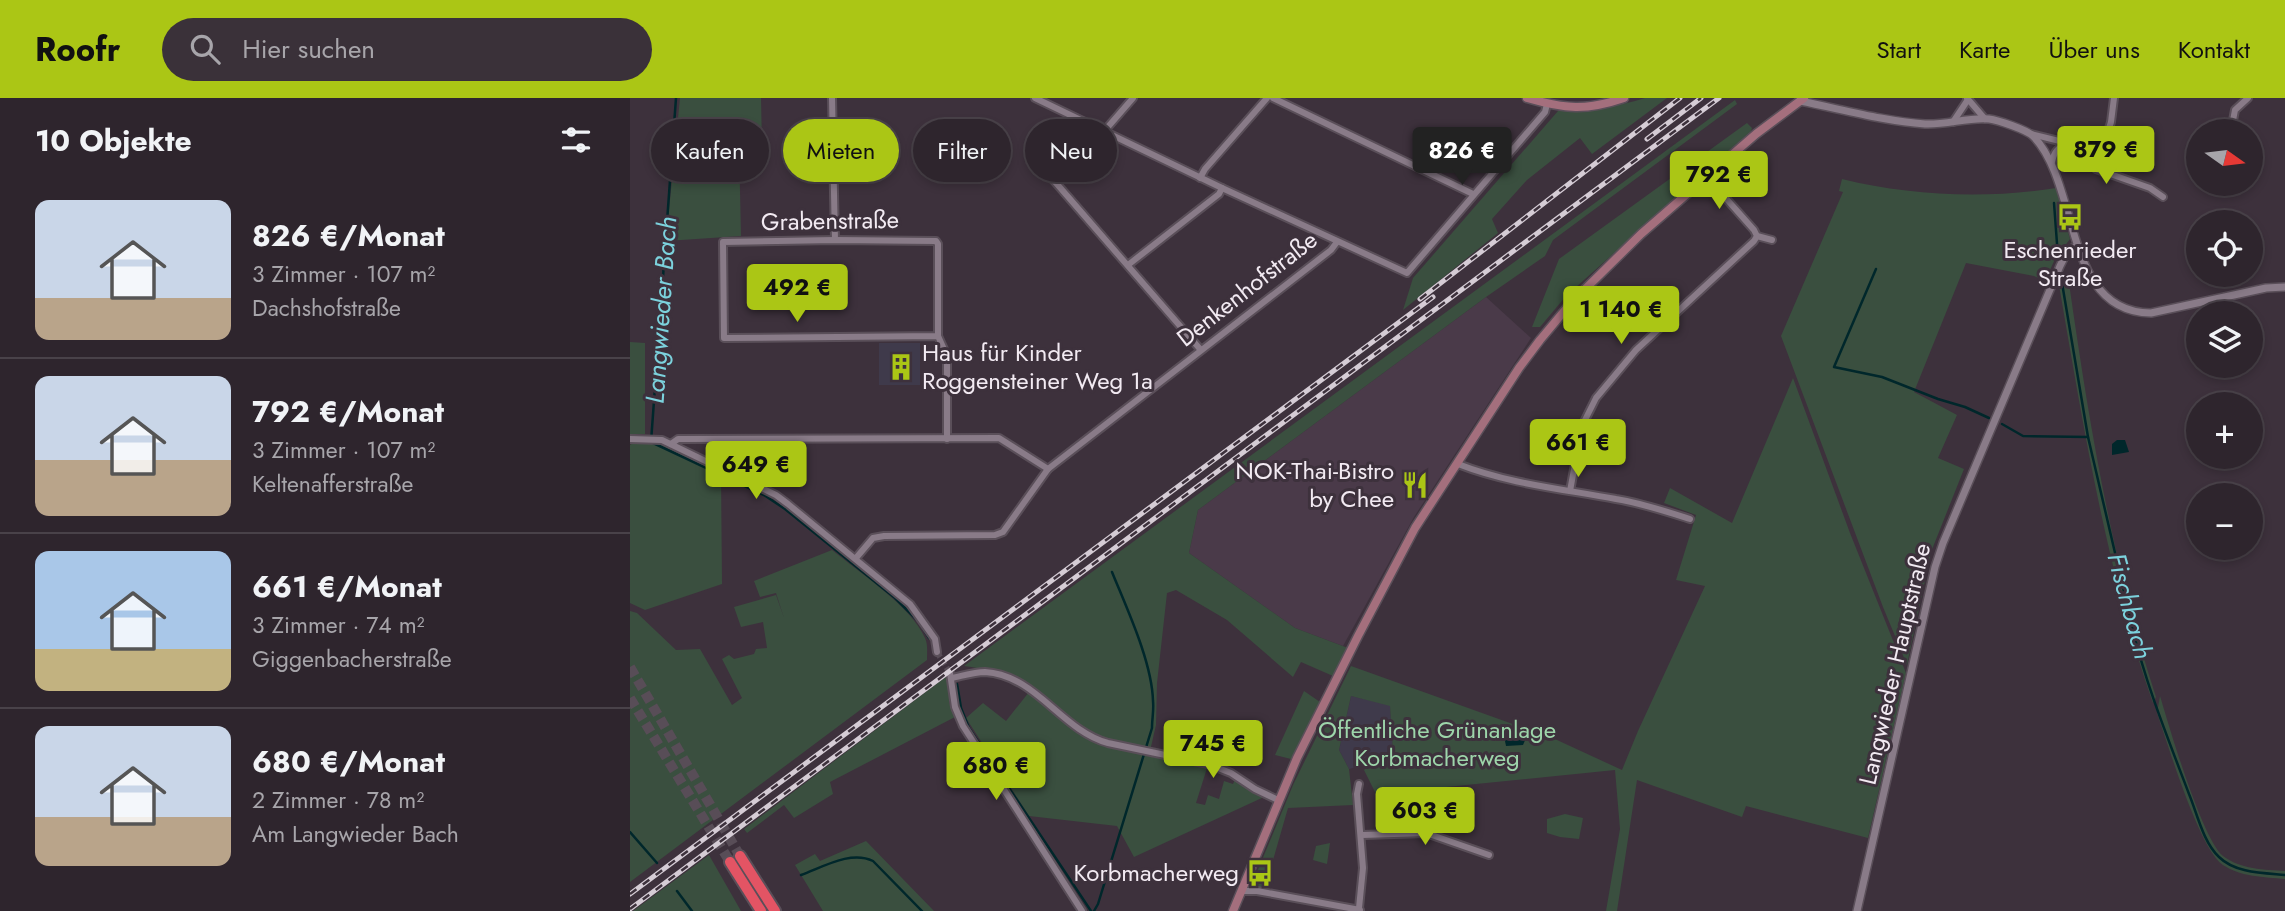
<!DOCTYPE html>
<html lang="de">
<meta charset="utf-8">
<style>
:root{--surface:#2e252d;--page:#3a3139;--text:#f1f3f6;--muted:#a7a5aa;--line:#494249;--accent:#abc615}
body{margin:0;font-family:Jost,sans-serif;background:var(--page);color:var(--text);height:100vh;display:flex;flex-direction:column;font-size:26px;white-space:nowrap}
*{box-sizing:border-box;margin:0}
p{font-size:23px;color:var(--muted)}
.icon{flex:none;width:38px;height:38px;fill:none;stroke:currentColor;stroke-width:2;stroke-linecap:round;stroke-linejoin:round}
.map{position:relative;flex:1;overflow:hidden}
.side{display:flex;flex-direction:column;background:var(--surface);width:630px}
.side>*{flex:none}
.top-card{position:absolute;left:21px;top:21px;width:665px;height:63px;display:flex;gap:14px}
.needle{width:46px;rotate:104deg}
.buttons{position:absolute;left:1556px;top:21px;display:grid;gap:14px}
.buttons a{display:grid;place-items:center;width:77px;height:77px;border-radius:50%;background:var(--surface);box-shadow:0 4px 10px #0003,0 0 0 2px var(--line);font-size:35px}
.price{position:absolute;translate:-50% -60px;padding:0 16px;border-radius:7px;background:var(--accent);color:#111;font-size:23px;line-height:46px;filter:drop-shadow(0 2px 4px #0008)}
.price::after{content:'';position:absolute;left:50%;top:42px;width:21px;height:16px;margin-left:-10px;background:inherit;clip-path:polygon(0 0,100% 0,50% 100%)}
.price.active{background:#222;color:#fff}
ul{padding:0;list-style:none}
li{display:flex;align-items:center;gap:21px;height:175px;padding:0 35px}
li+li{border-top:2px solid var(--line)}
li span{display:grid;place-items:center;flex:none;width:196px;height:140px;border-radius:14px;color:#555}
li>.icon{margin-inline-start:auto}
span .icon{width:84px;height:84px;fill:#fffc;stroke-width:1}
li b{font-size:30px}
h2{display:flex;justify-content:space-between;align-items:center;height:84px;padding:0 35px;font-size:30px}
.tag{padding:0 24px;border-radius:32px;background:var(--surface);box-shadow:0 4px 10px #0003,0 0 0 2px var(--line);font-size:24px;line-height:63px}
.tag.active{background:var(--accent);color:#111}
header{display:flex;align-items:center;gap:42px;box-sizing:border-box;height:98px;padding:0 35px;background:var(--accent);color:#111}
header strong{font-size:33px}
nav{display:flex;gap:38px;margin-inline-start:auto;font-size:24px}
.search{width:490px;height:63px;background:var(--page);display:flex;align-items:center;gap:18px;box-sizing:border-box;padding:0 24px;border-radius:38px;color:var(--muted);font-size:26px}
main{display:flex;flex:1;min-height:0}
.map>svg:first-child{display:block}
.built{fill:#4a3a49}
.education{fill:#3f3a4b}
.green{fill:#3a4f3f}
.water{fill:#00272b}
.lines{fill:none;stroke-linecap:round;stroke-linejoin:round}
.stream{stroke:#00272b;stroke-width:2.5}
.minor-tunnel{stroke:#584d57;stroke-width:6;stroke-dasharray:6 3;stroke-linecap:butt}
.motorway-tunnel{stroke:#584d57;stroke-width:10;stroke-dasharray:10 5;stroke-linecap:butt}
.minor-casing{stroke:#5a4f59;stroke-width:10}
.tertiary-casing{stroke:#5a4f59;stroke-width:10}
.secondary-casing{stroke:#5a4f59;stroke-width:11}
.motorway-casing{stroke:#5a4f59;stroke-width:14}
.minor{stroke:#897b88;stroke-width:6}
.tertiary{stroke:#897b88;stroke-width:7}
.secondary{stroke:#a46f7d;stroke-width:8}
.motorway{stroke:#e35464;stroke-width:10}
.rail-casing{stroke:#d5ccd5;stroke-width:5}
.rail{stroke:#3d313c;stroke-width:2.5;stroke-dasharray:8;stroke-linecap:butt}
.labels{text-anchor:middle;stroke-width:6;stroke-linejoin:round;paint-order:stroke}
.street-label{font-size:24px;fill:#f2eaf2;stroke:#3d313c}
.poi-label{font-size:24px;fill:#f2eaf2;stroke:#3d313c;text-anchor:end}
.park-label{font-size:24px;fill:#9dd5aa;stroke:#3d313c}
.water-label{font-size:26px;font-style:italic;fill:#7cd2dd;stroke:#3d313c}
</style>
<header>
<strong>Roofr</strong>
<div class="search"><svg class="icon" aria-label="search" viewBox="0 0 24 24"><circle cx="10" cy="10" r="6"/><path d="M15 15l6 6"/></svg>Hier suchen</div>
<nav><a>Start</a><a>Karte</a><a>Über uns</a><a>Kontakt</a></nav>
</header>
<main>
<section class="side">
<h2>10 Objekte<svg class="icon" aria-label="filters" viewBox="0 0 24 24"><path d="M4 7h16M4 17h16"/><circle cx="9" cy="7" r="2"/><circle cx="15" cy="17" r="2"/></svg></h2>
<ul>
<li><span style="background:linear-gradient(#c9d6e8 70%,#b9a48a 0)"><svg class="icon" aria-label="home" viewBox="0 0 24 24"><path d="M3 11l9-7 9 7M6 9v11h12V9"/></svg></span><div><b>826 €/Monat</b><p>3 Zimmer · 107 m²</p><p>Dachshofstraße</p></div></li>
<li><span style="background:linear-gradient(#c9d6e8 60%,#b9a48a 0)"><svg class="icon" aria-label="home" viewBox="0 0 24 24"><path d="M3 11l9-7 9 7M6 9v11h12V9"/></svg></span><div><b>792 €/Monat</b><p>3 Zimmer · 107 m²</p><p>Keltenafferstraße</p></div></li>
<li><span style="background:linear-gradient(#a9c7e8 70%,#c2b280 0)"><svg class="icon" aria-label="home" viewBox="0 0 24 24"><path d="M3 11l9-7 9 7M6 9v11h12V9"/></svg></span><div><b>661 €/Monat</b><p>3 Zimmer · 74 m²</p><p>Giggenbacherstraße</p></div></li>
<li><span style="background:linear-gradient(#c9d6e8 65%,#b9a48a 0)"><svg class="icon" aria-label="home" viewBox="0 0 24 24"><path d="M3 11l9-7 9 7M6 9v11h12V9"/></svg></span><div><b>680 €/Monat</b><p>2 Zimmer · 78 m²</p><p>Am Langwieder Bach</p></div></li>
</ul>
</section>
<div class="map">
<svg width="1655" height="813" viewBox="0 0 1655 813">
<rect width="100%" height="100%" fill="#3d313c"/>
<polygon class="built" points="856,199 901,240 784,419 713,548 665,530 559,455 568,412"/>
<g class="education">
<rect x="249" y="245" width="41" height="42"/>
<polygon points="721,598 760,607 763,655 741,665 719,671 709,652"/>
</g>
<g class="green">
<polygon points="50,0 131,0 132,47 109,48 111,138 36,143"/>
<path d="M1015 0H1037L962 56 950 40 897 82 862 121 868 135 773 212 783 180 928 13C958 13 986 9 1015 0Z"/>
<path d="M1105 2 1107 6 923 142 915 158 856 199 568 412 559 455 665 530 718 550 703 578 671 564 663 579 597 522 546 492 537 495 527 585 526 627 520 653C504 649 486 647 472 641 451 633 436 616 419 602 394 582 366 572 334 568Z"/>
<polygon points="1117,25 1122,30 1121,33 936,198 910,229 902,229 929,161"/>
<polygon points="1439,50 1467,55 1462,73 1431,72 1429,65 1433,54"/>
<path d="M1212 81C1281 98 1356 101 1426 90L1440 141 1425 161 1415 183 1404 178 1336 165 1284 294 1327 317 1308 360 1334 371 1301 454 1277 567 1253 509 1151 238 1213 94 1209 93Z"/>
<path d="M1433 176 1439 185C1459 325 1482 464 1526 599L1523 605C1476 471 1453 326 1429 187Z"/>
<polygon points="0,244 15,245 15,336 0,336"/>
<polygon points="1163,280 1220,435 1276,575 1238,740 1116,708 1112,719 1007,682 987,813 976,813 990,731 985,672 746,696 734,672 741,665 763,655 760,608 721,598 709,652 719,671 723,707 658,710 639,776 636,794 620,791 663,687 721,568 927,642 992,672 1008,633 1075,488 1046,482 1066,417 1034,405 1040,390 1102,425"/>
<polygon points="25,342 91,375 92,486 15,512 0,505 0,347 3,345"/>
<path d="M202 452C229 474 282 509 295 540 298 546 297 555 297 562L0 784V513L7 515 46 552 70 551 102 607 112 600 92 561 99 557 104 561 124 556 126 551 137 550 133 524 111 529 104 509 146 497 154 520 146 495 130 499 124 483Z"/>
<polygon points="317,578 319,581 319,604 325,619 200,684 203,696 164,720 154,707 117,735 114,731"/>
<polygon points="674,593 690,604 661,661 645,657"/>
<polygon points="399,594 461,640 578,667 566,705 575,707 578,697 589,701 594,683 603,686 606,679 634,699 504,759 487,728 399,718 336,620 353,605 376,623"/>
<path d="M1530 598C1539 628 1572 741 1593 758 1610 771 1635 772 1655 773V781C1634 779 1611 779 1593 767 1569 751 1538 646 1527 615Z"/>
<polygon points="935,716 953,720 949,741 930,739 917,735 917,721"/>
<polygon points="236,743 304,813 193,813 165,767 185,756 190,763"/>
<polygon points="700,745 697,766 683,762 686,748"/>
<polygon points="79,757 111,813 3,813"/>
</g>
<g class="water">
<polygon points="1487,342 1495,342 1499,354 1482,357 1482,346"/>
<polygon points="887,632 896,640 893,647 876,648 873,633"/>
</g>
<g class="lines">
<g class="stream">
<polyline points="46,0 21,344 134,397 155,411 265,500 289,524 299,540"/>
<polyline points="1424,105 1428,159"/>
<polyline points="1246,171 1204,269 1252,279 1308,301 1335,309 1359,320"/>
<path d="M1431 179 1458 339 1503 532C1516 587 1539 643 1559 696 1567 715 1573 744 1589 759 1605 775 1633 775 1655 777"/>
<polyline points="1372,326 1393,338 1458,339"/>
<polyline points="327,586 331,610 339,630 461,813"/>
<polyline points="0,734 27,765"/>
<path d="M171 777C193 769 221 752 243 763L292 813"/>
<polyline points="47,793 62,813"/>
<path d="M464 813 468 806 522 630C522 621 524 612 523 603 522 564 497 511 482 474"/>
</g>
<polyline class="minor-tunnel" points="307,554 320,575"/>
<g class="motorway-tunnel">
<polyline points="0,569 110,758"/>
<polyline points="0,600 100,764"/>
</g>
<defs>
<g id="minor">
<polyline points="202,0 205,142"/>
<polyline points="405,0 592,90 777,175 915,14 917,6"/>
<polyline points="503,0 464,45 420,78 570,251"/>
<polyline points="643,0 843,96"/>
<polyline points="1337,0 1355,21"/>
<polyline points="1484,0 1481,24 1466,71 1520,90 1533,99"/>
<polyline points="1323,24 1337,3"/>
<polyline points="1601,33 1605,12 1618,0"/>
<polyline points="1401,36 1470,53"/>
<path d="M1422 64C1424 54 1428 49 1437 47"/>
<polyline points="570,80 575,71 637,0"/>
<polyline points="1127,138 1142,142"/>
<polyline points="498,167 589,96 592,90"/>
<polyline points="308,238 94,240 93,144 205,142 306,143 308,146 308,238 317,258 317,341"/>
<polyline points="0,341 32,342 146,397 158,406 280,506 305,541 307,554"/>
<polyline points="41,346 48,341 369,340 418,371"/>
<path d="M828 366C879 386 933 391 986 401 1011 405 1035 413 1060 421"/>
<polyline points="940,393 952,328 966,300 1006,252 1124,143 1127,138 1124,132 1077,79"/>
<polyline points="226,460 243,440 254,438 365,437 373,434 418,371 701,152 707,144"/>
<polyline points="320,575 325,609 333,628 452,813"/>
<path d="M322 580C332 578 344 574 355 574 406 577 431 632 478 645L578 666 601 675 625 691 648 702"/>
<polyline points="732,737 796,735 859,757"/>
<polyline points="612,793 627,793 730,812"/>
<polyline points="729,810 733,770 727,696 729,686"/>
</g>
<g id="tertiary">
<path d="M1170 3C1211 11 1253 23 1295 26 1317 27 1338 19 1359 21 1368 22 1397 32 1403 38 1451 87 1432 214 1521 215L1636 190 1655 189"/>
<polyline points="1227,813 1305,469 1313,445 1430,168 1438,152 1448,148"/>
</g>
<g id="secondary">
<path d="M897 0C935 11 956 13 994 0"/>
<polyline points="603,813 667,660 728,538 785,430 889,270 910,242 941,205 1011,136 1126,36 1174,0"/>
</g>
<g id="motorway">
<polyline points="110,758 145,813"/>
<polyline points="100,764 131,813"/>
</g>
</defs>
<use href="#minor" class="minor-casing"/>
<use href="#tertiary" class="tertiary-casing"/>
<use href="#secondary" class="secondary-casing"/>
<use href="#motorway" class="motorway-casing"/>
<use href="#minor" class="minor"/>
<use href="#tertiary" class="tertiary"/>
<use href="#secondary" class="secondary"/>
<use href="#motorway" class="motorway"/>
<defs>
<g id="rail">
<polyline points="1017,41 1071,0"/>
<polyline points="790,201 1050,0"/>
<polyline points="0,796 803,199"/>
<polyline points="0,811 1089,0"/>
</g>
</defs>
<use href="#rail" class="rail-casing"/>
<use href="#rail" class="rail"/>
</g>
<defs>
<symbol id="bus-bare" viewBox="-9 -9 18 18"><path d="M-5-6H5V4H4V6H2V4H-2V6H-4V4H-5ZM-3.5-4V0h7V-4ZM-3.5 1.2v1.5H-2V1.2ZM2 1.2v1.5H3.5V1.2Z" fill="#abc615" stroke="#3d313c" stroke-width="2.5" paint-order="stroke"/></symbol>
<symbol id="building-bare" viewBox="-9 -9 18 18"><path d="M-4-6H4V6H1V3H-1V6H-4ZM-2.5-4.3h1.7v1.8h-1.7ZM.8-4.3h1.7v1.8H.8ZM-2.5-1h1.7V.8h-1.7ZM.8-1h1.7V.8H.8Z" fill="#abc615" stroke="#3d313c" stroke-width="2.5" paint-order="stroke"/></symbol>
<symbol id="restaurant-bare" viewBox="-9 -9 18 18"><path d="M-5-6h1v4h1v-4h1v4h1v-4h1v5L-1.5 .5V6h-2V.5L-5-1ZM5-6V6H3V1.5H1.5Q1.5-4 5-6Z" fill="#abc615" stroke="#3d313c" stroke-width="2.5" paint-order="stroke"/></symbol>
</defs>
<g fill-rule="evenodd">
<use href="#bus-bare" x="1421" y="100" width="38" height="38"/>
<use href="#building-bare" x="252" y="250" width="38" height="38"/>
<use href="#restaurant-bare" x="766" y="368" width="38" height="38"/>
<use href="#bus-bare" x="611" y="756" width="38" height="38"/>
</g>
<g class="labels">
<g class="street-label">
<text transform="translate(200 123) rotate(-1)" y="8">Grabenstraße</text>
<text transform="translate(617 191) rotate(-38)" y="8">Denkenhofstraße</text>
<text transform="translate(1265 566) rotate(-77)" y="8">Langwieder Hauptstraße</text>
</g>
<g class="poi-label">
<text x="1440" y="160" text-anchor="middle">Eschenrieder<tspan x="1440" dy="28">Straße</tspan></text>
<text x="292" y="263" text-anchor="start">Haus für Kinder<tspan x="292" dy="28">Roggensteiner Weg 1a</tspan></text>
<text x="764" y="381">NOK-Thai-Bistro<tspan x="764" dy="28">by Chee</tspan></text>
<text x="609" y="783">Korbmacherweg</text>
</g>
<g class="park-label">
<text x="807" y="640">Öffentliche Grünanlage<tspan x="807" dy="28">Korbmacherweg</tspan></text>
</g>
<g class="water-label">
<text transform="translate(31 212) rotate(-86)" y="9">Langwieder Bach</text>
<text transform="translate(1500 508) rotate(75)" y="9">Fischbach</text>
</g>
</g>
</svg>
<div class="buttons">
<a><svg class="needle" viewBox="-14 -14 28 28"><path d="M0-13l5 13h-10z" fill="#e53935"/><path d="M0 13l5-13h-10z" fill="#a7a5aa"/></svg></a>
<a><svg class="icon" aria-label="locate" viewBox="0 0 24 24"><circle cx="12" cy="12" r="6"/><path d="M12 2v4M12 18v4M2 12h4M18 12h4"/></svg></a>
<a><svg class="icon" aria-label="layers" viewBox="0 0 24 24"><path d="M12 4l9 5-9 5-9-5zM3 14l9 5 9-5"/></svg></a>
<a>+</a>
<a>−</a>
</div>
<b class="price" style="left:1476px;top:88px">879 €</b>
<b class="price active" style="left:832px;top:89px">826 €</b>
<b class="price" style="left:1089px;top:113px">792 €</b>
<b class="price" style="left:167px;top:226px">492 €</b>
<b class="price" style="left:991px;top:248px">1 140 €</b>
<b class="price" style="left:948px;top:381px">661 €</b>
<b class="price" style="left:126px;top:403px">649 €</b>
<b class="price" style="left:583px;top:682px">745 €</b>
<b class="price" style="left:366px;top:704px">680 €</b>
<b class="price" style="left:795px;top:749px">603 €</b>
<div class="top-card">
<a class="tag">Kaufen</a>
<a class="tag active">Mieten</a>
<a class="tag">Filter</a>
<a class="tag">Neu</a>
</div>
</div>
</main>
